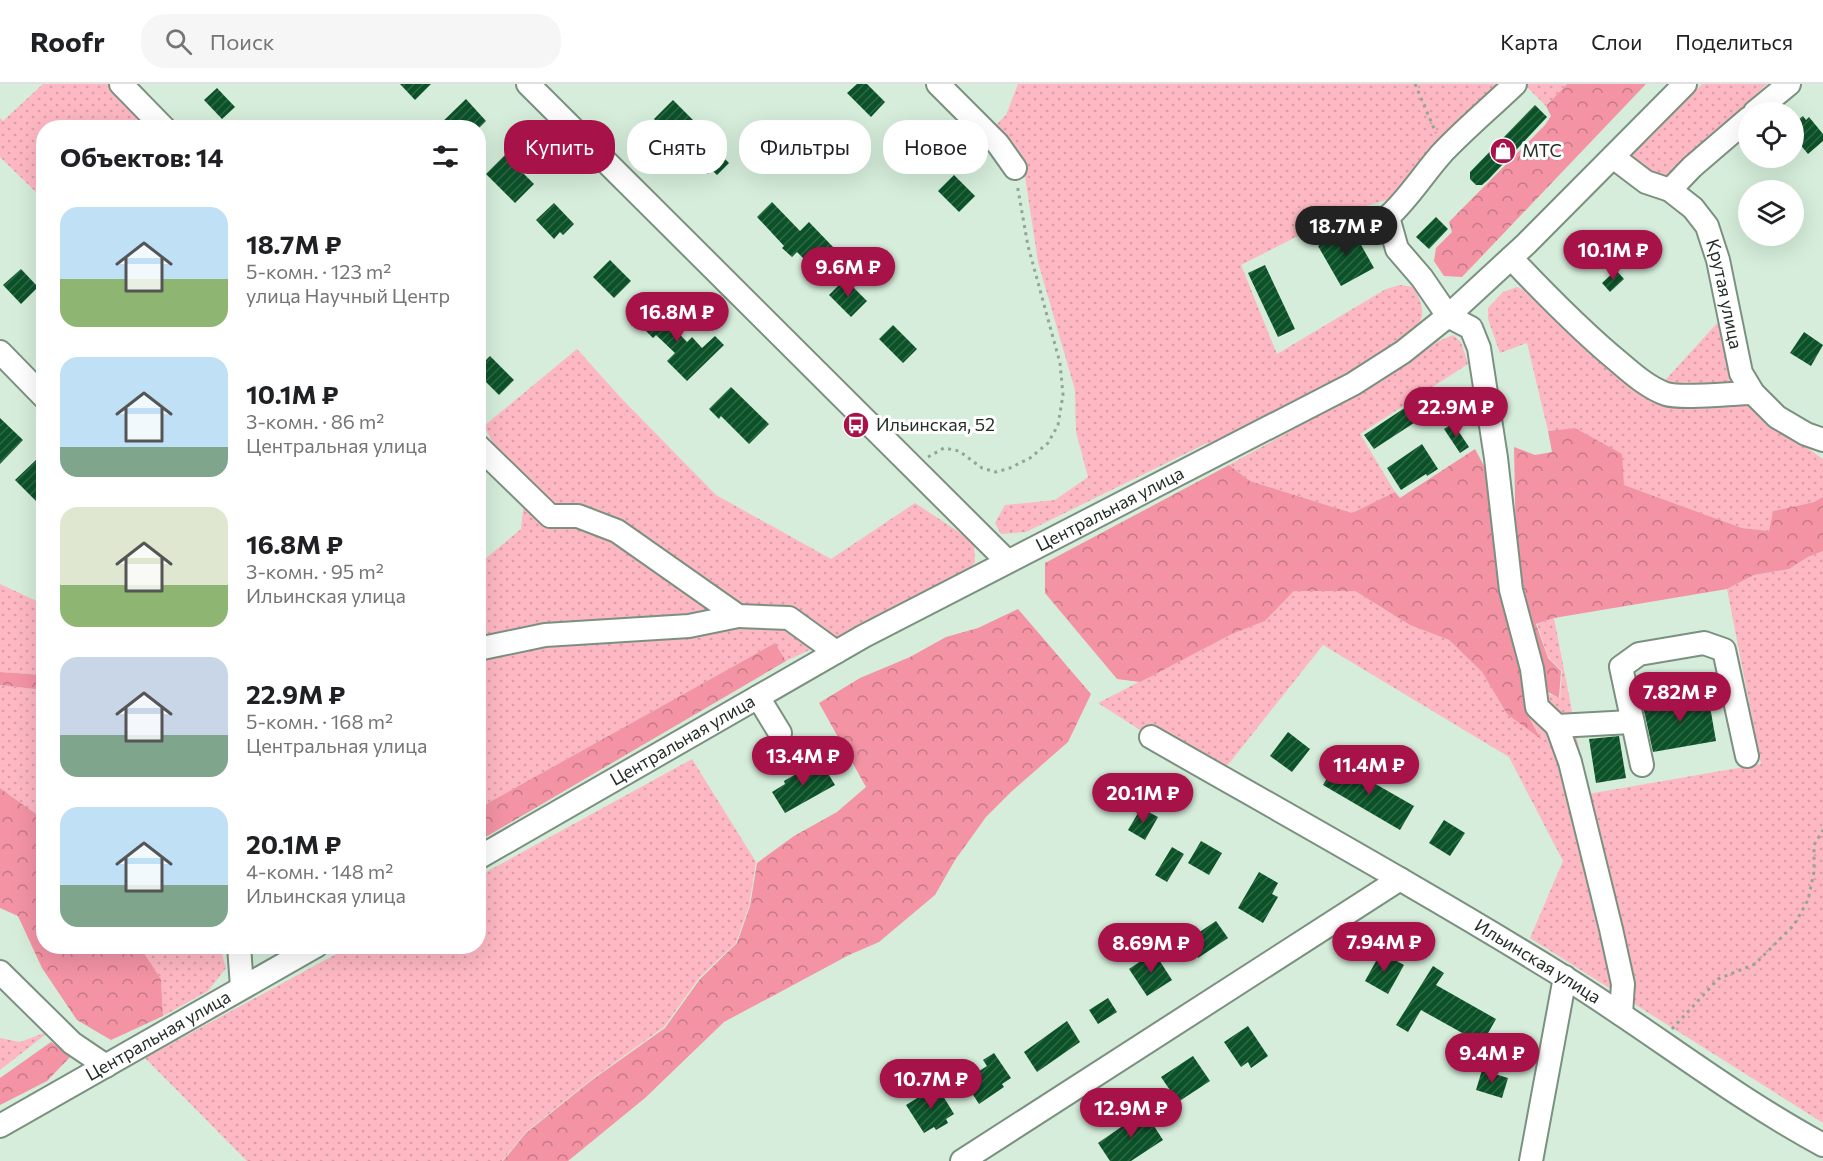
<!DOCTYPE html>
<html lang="ru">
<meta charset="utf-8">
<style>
:root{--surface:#fff;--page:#f6f6f6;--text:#202124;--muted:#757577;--line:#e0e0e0;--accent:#a71248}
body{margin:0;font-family:Commissioner,sans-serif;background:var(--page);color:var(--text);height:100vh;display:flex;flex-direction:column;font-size:22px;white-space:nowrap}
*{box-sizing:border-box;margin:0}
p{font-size:20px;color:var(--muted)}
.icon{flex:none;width:33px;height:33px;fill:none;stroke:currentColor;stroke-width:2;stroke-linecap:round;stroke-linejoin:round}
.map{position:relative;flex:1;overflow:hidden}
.sheet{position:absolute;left:36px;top:36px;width:450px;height:834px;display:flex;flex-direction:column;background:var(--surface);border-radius:24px;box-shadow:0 6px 24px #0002}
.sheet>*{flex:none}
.guide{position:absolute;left:504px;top:36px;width:570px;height:54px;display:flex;gap:12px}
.fabs{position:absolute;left:1738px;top:18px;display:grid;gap:12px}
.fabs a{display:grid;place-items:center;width:66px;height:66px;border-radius:50%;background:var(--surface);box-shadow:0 6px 24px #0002;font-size:30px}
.price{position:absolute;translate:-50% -51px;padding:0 14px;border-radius:21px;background:var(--accent);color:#fff;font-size:20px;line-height:39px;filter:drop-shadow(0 2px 3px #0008)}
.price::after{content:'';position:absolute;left:50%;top:36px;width:18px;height:14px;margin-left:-9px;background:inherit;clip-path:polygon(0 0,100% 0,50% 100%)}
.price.selected{background:#222;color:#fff}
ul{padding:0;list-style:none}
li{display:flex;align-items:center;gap:18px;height:150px;padding:0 24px}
li span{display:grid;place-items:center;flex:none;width:168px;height:120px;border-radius:18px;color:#555}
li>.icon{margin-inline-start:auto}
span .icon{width:72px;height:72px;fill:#fffc;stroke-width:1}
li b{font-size:26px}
h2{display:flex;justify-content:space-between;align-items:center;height:72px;padding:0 24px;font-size:26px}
.chip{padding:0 21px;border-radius:24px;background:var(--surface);box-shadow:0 6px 24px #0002;font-size:21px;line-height:54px}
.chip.selected{background:var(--accent);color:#fff}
header{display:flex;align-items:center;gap:36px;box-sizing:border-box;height:84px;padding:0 30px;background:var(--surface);border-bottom:2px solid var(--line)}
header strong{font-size:28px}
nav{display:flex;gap:33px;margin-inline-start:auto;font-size:21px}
.search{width:420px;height:54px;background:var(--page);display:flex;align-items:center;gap:15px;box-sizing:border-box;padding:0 21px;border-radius:24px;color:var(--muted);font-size:22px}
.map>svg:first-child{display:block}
.grass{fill:url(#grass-dots)}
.forest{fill:url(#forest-crowns)}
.building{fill:url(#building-hatch)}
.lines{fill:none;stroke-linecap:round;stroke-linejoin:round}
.minor-casing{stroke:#7b9180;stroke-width:26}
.path{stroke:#92a597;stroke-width:3;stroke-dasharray:3 4.5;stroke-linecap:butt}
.minor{stroke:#fff;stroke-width:22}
.labels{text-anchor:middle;stroke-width:6;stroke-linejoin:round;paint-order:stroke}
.poi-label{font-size:18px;fill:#242d27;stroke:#fff;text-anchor:start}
.street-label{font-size:18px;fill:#242d27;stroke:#fff}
</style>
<header>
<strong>Roofr</strong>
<div class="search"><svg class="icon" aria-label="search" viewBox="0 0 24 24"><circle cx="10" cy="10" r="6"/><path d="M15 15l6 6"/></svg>Поиск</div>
<nav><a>Карта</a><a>Слои</a><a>Поделиться</a></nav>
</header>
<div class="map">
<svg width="1823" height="1077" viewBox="0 0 1823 1077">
<defs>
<pattern id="grass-dots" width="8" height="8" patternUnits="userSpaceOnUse" patternTransform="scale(1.5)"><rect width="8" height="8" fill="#feb8c3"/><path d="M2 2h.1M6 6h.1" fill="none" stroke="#da9ea8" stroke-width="1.8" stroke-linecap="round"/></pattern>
<pattern id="forest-crowns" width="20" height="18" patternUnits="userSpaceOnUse" patternTransform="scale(1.5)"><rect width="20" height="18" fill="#f393a4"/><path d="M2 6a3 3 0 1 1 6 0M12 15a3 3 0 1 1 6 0" fill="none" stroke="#c57886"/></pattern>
<pattern id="building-hatch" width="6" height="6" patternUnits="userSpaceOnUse" patternTransform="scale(1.5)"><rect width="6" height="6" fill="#0c5229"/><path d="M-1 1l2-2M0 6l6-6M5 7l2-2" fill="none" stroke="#2f6847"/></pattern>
</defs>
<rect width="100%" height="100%" fill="#d5edda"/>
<g class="grass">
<polygon points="43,0 111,0 155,43 44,44 43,115 0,73 0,34 3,37"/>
<path d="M1018 0H1519L1397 113 1345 128 1241 181 1277 270 1386 205 1400 201 1413 203C1421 217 1428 230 1415 245 1408 253 1394 260 1385 266 1332 302 1272 329 1215 358L1205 360 1026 448 1001 450 995 439 1005 421 1055 416 1088 393 1076 348 1075 306 1038 178 1023 79 993 44 1006 31Z"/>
<polygon points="1524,0 1567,0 1546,22"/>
<polygon points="1702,0 1767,0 1685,78 1665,93 1650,92 1633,80 1632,69 1649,55"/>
<polygon points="1517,203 1528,208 1648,315 1720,236 1750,324 1823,375 1823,413 1814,418 1773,427 1769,447 1742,444 1624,401 1587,352 1575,344 1548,347 1527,259 1500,269 1488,235 1488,224 1503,208"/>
<polygon points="1453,251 1461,258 1468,280 1360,350 1395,408 1352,429 1250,397 1229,381 1365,306 1439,257"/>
<polygon points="577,265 621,314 716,411 831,475 915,419 974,458 975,478 963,494 786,577 775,559 479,724 479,480 521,445 524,418 484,342"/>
<polygon points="1823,467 1823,1039 1530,854 1563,777 1509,673 1323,561 1231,677 1215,694 1098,619 1232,550 1265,537 1294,507 1355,507 1410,541 1449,556 1482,588 1507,630 1540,653 1527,630 1543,621 1543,608 1560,614 1562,587 1548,573 1537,540 1554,534 1588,710 1761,680 1727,505 1754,491 1789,485 1808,473"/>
<polygon points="0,500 43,520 43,591 0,588"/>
<polygon points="0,601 43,606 43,735 0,704"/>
<polygon points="692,675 756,778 749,822 736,859 699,894 664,943 592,995 526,1048 502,1077 247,1077 145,974 349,863 478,862 479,792"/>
<polygon points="140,863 220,863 226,884 208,907 163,932 161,895"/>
<polygon points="50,947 0,986 0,954 20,958"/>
</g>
<g class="forest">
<polygon points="1567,0 1646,0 1462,193 1444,192 1434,177 1436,164 1452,148 1449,138 1545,41 1551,32 1546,22"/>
<polygon points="1575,344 1622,370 1624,401 1742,444 1769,447 1773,427 1814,418 1823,413 1823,467 1808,473 1789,485 1754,491 1727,505 1554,534 1536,540 1548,574 1561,587 1559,614 1544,606 1516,465 1514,363 1535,371 1552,368 1548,347"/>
<polygon points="1475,365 1492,397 1523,577 1527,630 1541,655 1507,630 1482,588 1449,556 1410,541 1355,507 1294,507 1265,537 1232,550 1140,598 1117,595 1045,509 1045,479 1229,381 1250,397 1352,429 1395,408 1400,414"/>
<polygon points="1018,525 1091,610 1068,658 1011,708 986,733 955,776 935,811 879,858 849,871 724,938 645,1014 568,1077 503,1077 526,1049 592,996 665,944 700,895 737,859 750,822 757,779 794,752 837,728 866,703 819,619 860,594 910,573 946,553 978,544"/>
<polygon points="775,559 786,577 484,754 479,746 479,724"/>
<polygon points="0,588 43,591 43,606 0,601"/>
<polygon points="0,704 43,735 44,862 140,863 161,895 163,932 111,956 77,936 42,884 18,832 0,824"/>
<polygon points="51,958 71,972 47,997 0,1021 0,994"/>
</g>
<g class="building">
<polygon points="400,0 431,0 415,16"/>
<polygon points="857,0 867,0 885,18 871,33 847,9"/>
<polygon points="217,4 235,23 222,35 204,16"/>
<polygon points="466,15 486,37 479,44 436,44"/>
<polygon points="673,16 698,41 694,44 729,79 717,91 712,86 708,90 654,35"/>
<polygon points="1535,21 1547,33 1488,96 1482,101 1476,101 1470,95 1470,88"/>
<polygon points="1803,32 1806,36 1809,33 1823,50 1823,57 1808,70 1794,53 1794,39"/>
<polygon points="910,44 928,62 912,78 894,60"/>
<polygon points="505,71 534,100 515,119 486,90"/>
<polygon points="954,91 975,112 959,128 938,107"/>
<polygon points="772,118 800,147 809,138 834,164 813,184 797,168 792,173 782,164 784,162 757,133"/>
<polygon points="554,119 574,140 563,151 560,148 554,155 536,136"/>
<polygon points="1436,133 1448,145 1429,165 1416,153"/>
<polygon points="1351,143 1374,184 1341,202 1318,162"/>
<polygon points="610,176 631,197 614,214 593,193"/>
<polygon points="1265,181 1295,245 1278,253 1248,189"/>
<polygon points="21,185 38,203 21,220 3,201"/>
<polygon points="1616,186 1624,195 1610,208 1602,199"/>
<polygon points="845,195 867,217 851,233 829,211"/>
<polygon points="649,218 687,258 692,253 702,264 715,252 724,261 687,297 667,277 675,269 656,251 653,254 633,234"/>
<polygon points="893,241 917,265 903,279 879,255"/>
<polygon points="1804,248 1823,261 1811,282 1790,269"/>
<polygon points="490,272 514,296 499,311 478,290 478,284"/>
<polygon points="731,303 769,340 749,360 721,332 719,335 709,325"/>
<polygon points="1430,307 1440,322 1374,365 1364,351"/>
<polygon points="0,334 23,356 0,380"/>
<polygon points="1453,339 1469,363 1460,369 1444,345"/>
<polygon points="1422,360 1438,385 1427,392 1426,390 1401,406 1387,384"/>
<polygon points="37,375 44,382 44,425 15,396"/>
<polygon points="1708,611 1716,657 1653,668 1643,622"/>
<polygon points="1288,648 1310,665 1292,688 1270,672"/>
<polygon points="1619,652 1626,694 1596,699 1589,655"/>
<polygon points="820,676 835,701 785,729 772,708 785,700 784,697"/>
<polygon points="1337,678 1414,722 1400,746 1323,701"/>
<polygon points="1141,724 1158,733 1145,756 1128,746"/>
<polygon points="1444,736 1465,749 1450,772 1429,759"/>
<polygon points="1201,757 1222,769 1209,791 1188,779"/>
<polygon points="1172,763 1184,770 1167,798 1155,791"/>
<polygon points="1259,788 1278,799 1272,810 1278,813 1263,839 1238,824"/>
<polygon points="1216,837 1228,854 1198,874 1186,857"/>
<polygon points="1154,868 1172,896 1147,912 1129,885"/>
<polygon points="1381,868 1404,881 1388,910 1365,897"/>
<polygon points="1433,882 1444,889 1436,901 1496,935 1482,960 1421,926 1408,948 1396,941"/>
<polygon points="1108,914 1117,928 1098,940 1089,926"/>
<polygon points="1067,937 1080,958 1037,988 1024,968"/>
<polygon points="1248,942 1268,972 1251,984 1248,978 1241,983 1224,958"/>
<polygon points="1507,968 1518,971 1515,984 1504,981"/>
<polygon points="994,969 1011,994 1002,1000 1004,1003 979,1020 964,997 987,982 983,976"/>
<polygon points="1193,972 1210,997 1178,1018 1161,993"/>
<polygon points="1482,986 1508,994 1502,1014 1476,1006"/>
<polygon points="937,1002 954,1030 946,1035 948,1039 936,1046 934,1043 924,1049 906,1021"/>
<polygon points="1143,1025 1163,1056 1131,1077 1110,1077 1098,1059 1127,1039 1126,1037"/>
</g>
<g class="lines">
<defs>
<g id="minor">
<polyline points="121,0 164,44"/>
<polyline points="528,0 1007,477"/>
<polyline points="938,0 998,60 1015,84"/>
<path d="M1515 0C1491 23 1466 44 1443 68 1424 89 1409 114 1388 133L1397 165 1422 194 1448 232 1471 244 1479 264 1496 374 1511 506 1532 585 1537 623 1557 642 1631 638"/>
<polyline points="1755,28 1789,0"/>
<path id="s1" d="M1613 73 1646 98 1670 106 1693 124 1707 142 1718 176 1741 289 1753 309 1777 333 1806 350 1823 356"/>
<polyline points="1670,106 1692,83 1749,34"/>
<path d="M1511 174C1546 211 1581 247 1620 279 1634 291 1649 304 1666 310 1682 315 1734 309 1753 309"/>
<polyline points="0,268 44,313"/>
<polyline points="478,362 550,432 578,432 617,447 738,532 789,534 836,568"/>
<polyline points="478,565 545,551 689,542 738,532"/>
<polyline points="758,613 780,649"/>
<polyline points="1557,642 1570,678 1611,845 1623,900 1621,930"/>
<path id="s2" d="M1151 653C1289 732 1428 809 1564 893 1651 947 1732 1012 1823 1061"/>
<polyline points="1642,681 1621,583 1639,570 1704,559 1724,566 1747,672"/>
<path id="s3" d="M478 774 864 552 1353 300 1403 268 1448 232 1526 160 1685 0"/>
<polyline points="239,862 242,903"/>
<polyline points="0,888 72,959 106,982"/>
<path id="s4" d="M0 1042 316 862"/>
<polyline points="962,1077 1400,795"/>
<polyline points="1531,1077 1565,893"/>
</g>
</defs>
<use href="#minor" class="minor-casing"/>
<g class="path">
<polyline points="1415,0 1436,49"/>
<polyline points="928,373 944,364 959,367 982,384 996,388 1010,384 1030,374 1048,359 1058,341 1063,311 1060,279 1028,162 1017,100"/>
<polyline points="1672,945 1718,895 1755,880 1794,841 1808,816 1814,788 1814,761 1823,746"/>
</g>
<use href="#minor" class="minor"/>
</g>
<defs>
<symbol id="shop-disc" viewBox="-11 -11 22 22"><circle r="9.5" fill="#a71248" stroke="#fff"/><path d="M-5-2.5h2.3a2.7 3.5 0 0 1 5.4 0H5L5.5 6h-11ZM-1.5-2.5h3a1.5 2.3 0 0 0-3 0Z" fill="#fff"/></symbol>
<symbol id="bus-disc" viewBox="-11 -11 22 22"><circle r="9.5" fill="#a71248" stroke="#fff"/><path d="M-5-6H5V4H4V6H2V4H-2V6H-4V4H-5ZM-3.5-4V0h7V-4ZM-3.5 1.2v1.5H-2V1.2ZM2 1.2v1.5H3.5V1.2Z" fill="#fff"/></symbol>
</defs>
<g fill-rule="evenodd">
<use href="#shop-disc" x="1488" y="52" width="30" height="30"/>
<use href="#bus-disc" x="841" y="326" width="30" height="30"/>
</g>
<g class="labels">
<g class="poi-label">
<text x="1522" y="73">МТС</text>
<text x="876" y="347">Ильинская, 52</text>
</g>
<g class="street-label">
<text dy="6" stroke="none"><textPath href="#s1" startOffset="189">Крутая улица</textPath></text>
<text dy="6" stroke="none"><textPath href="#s3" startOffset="722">Центральная улица</textPath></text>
<text dy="6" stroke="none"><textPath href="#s3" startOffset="236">Центральная улица</textPath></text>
<text dy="6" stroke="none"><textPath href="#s2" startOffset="447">Ильинская улица</textPath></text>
<text dy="6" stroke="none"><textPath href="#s4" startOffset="182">Центральная улица</textPath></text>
</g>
</g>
</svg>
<div class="fabs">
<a><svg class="icon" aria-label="locate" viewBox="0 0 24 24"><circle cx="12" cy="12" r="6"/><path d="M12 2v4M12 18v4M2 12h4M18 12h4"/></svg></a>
<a><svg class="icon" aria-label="layers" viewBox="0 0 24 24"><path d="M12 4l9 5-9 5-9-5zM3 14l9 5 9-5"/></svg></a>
</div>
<b class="price selected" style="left:1346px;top:173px">18.7M ₽</b>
<b class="price" style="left:1613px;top:197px">10.1M ₽</b>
<b class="price" style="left:848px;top:214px">9.6M ₽</b>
<b class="price" style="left:677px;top:259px">16.8M ₽</b>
<b class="price" style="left:1456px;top:354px">22.9M ₽</b>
<b class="price" style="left:1680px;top:639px">7.82M ₽</b>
<b class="price" style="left:803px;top:703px">13.4M ₽</b>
<b class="price" style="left:1369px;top:712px">11.4M ₽</b>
<b class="price" style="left:1143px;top:740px">20.1M ₽</b>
<b class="price" style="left:1384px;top:889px">7.94M ₽</b>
<b class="price" style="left:1151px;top:890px">8.69M ₽</b>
<b class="price" style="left:1492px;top:1000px">9.4M ₽</b>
<b class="price" style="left:931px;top:1026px">10.7M ₽</b>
<b class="price" style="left:1131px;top:1055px">12.9M ₽</b>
<div class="guide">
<a class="chip selected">Купить</a>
<a class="chip">Снять</a>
<a class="chip">Фильтры</a>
<a class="chip">Новое</a>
</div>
<section class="sheet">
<h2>Объектов: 14<svg class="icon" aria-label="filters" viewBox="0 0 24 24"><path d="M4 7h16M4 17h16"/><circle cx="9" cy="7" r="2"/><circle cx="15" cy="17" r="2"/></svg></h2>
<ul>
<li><span style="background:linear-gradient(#bfe0f5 60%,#8fb573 0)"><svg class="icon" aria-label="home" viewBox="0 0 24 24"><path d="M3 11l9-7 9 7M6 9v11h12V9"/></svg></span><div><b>18.7M ₽</b><p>5-комн. · 123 m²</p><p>улица Научный Центр</p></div></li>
<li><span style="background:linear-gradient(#bfe0f5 75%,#7fa58c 0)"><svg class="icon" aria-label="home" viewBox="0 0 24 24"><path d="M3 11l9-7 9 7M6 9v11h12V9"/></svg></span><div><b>10.1M ₽</b><p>3-комн. · 86 m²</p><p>Центральная улица</p></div></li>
<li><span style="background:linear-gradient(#dfe7d0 65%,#8fb573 0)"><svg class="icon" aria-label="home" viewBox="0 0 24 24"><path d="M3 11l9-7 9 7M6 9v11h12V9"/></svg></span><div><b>16.8M ₽</b><p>3-комн. · 95 m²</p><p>Ильинская улица</p></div></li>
<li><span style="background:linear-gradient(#c9d6e8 65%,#7fa58c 0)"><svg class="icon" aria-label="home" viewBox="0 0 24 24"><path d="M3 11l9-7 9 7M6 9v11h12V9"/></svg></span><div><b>22.9M ₽</b><p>5-комн. · 168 m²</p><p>Центральная улица</p></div></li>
<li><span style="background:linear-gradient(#bfe0f5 65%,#7fa58c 0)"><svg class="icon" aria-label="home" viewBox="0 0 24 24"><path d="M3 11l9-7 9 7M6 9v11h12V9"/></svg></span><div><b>20.1M ₽</b><p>4-комн. · 148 m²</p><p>Ильинская улица</p></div></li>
</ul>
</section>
</div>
